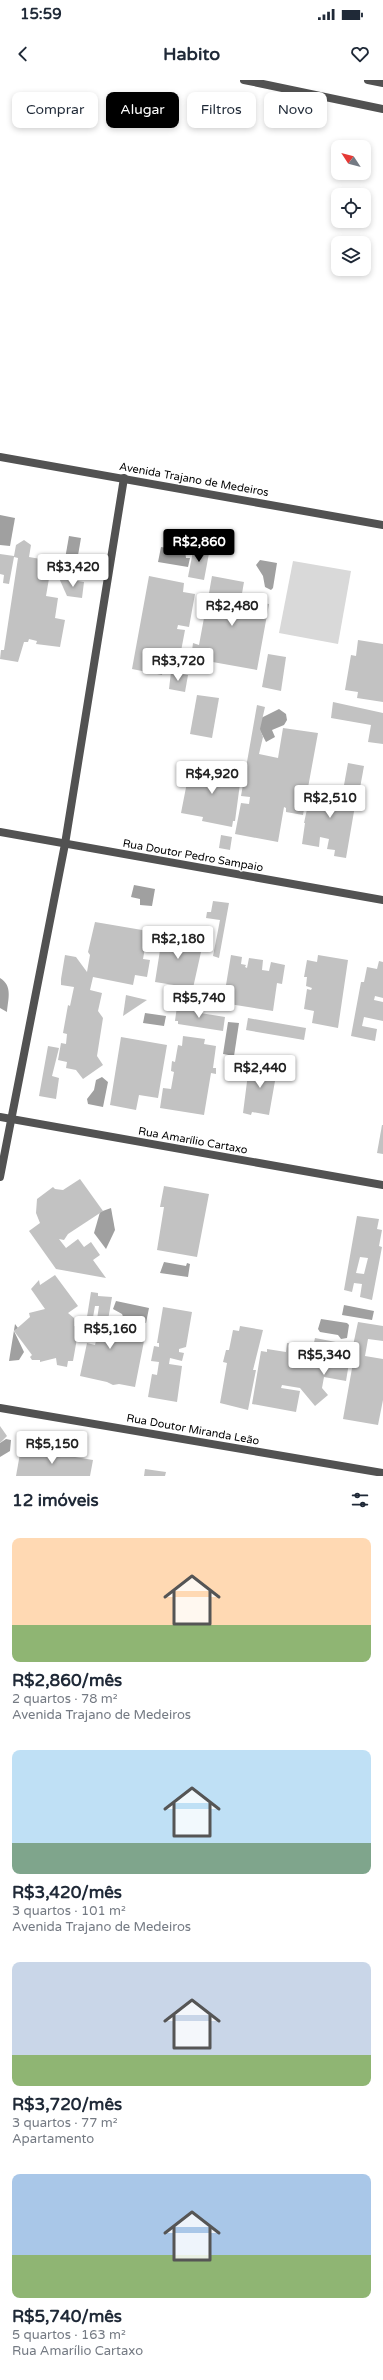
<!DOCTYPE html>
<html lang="pt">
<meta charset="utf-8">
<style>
:root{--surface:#fff;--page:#f2f2f3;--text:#1f2937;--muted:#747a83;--accent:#000}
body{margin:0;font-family:"Varela Round",sans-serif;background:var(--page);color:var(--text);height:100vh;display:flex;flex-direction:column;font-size:15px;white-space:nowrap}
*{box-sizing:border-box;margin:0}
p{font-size:13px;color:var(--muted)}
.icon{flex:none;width:22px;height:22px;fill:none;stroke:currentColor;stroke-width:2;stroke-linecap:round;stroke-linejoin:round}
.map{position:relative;height:1396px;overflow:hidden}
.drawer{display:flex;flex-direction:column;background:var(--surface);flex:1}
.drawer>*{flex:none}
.top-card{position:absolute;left:12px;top:12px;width:359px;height:36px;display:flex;gap:8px}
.needle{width:26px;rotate:306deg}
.buttons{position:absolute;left:331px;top:60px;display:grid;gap:8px}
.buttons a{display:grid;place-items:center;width:40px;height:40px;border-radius:8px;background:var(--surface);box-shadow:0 2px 6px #0003;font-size:20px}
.price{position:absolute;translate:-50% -34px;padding:0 9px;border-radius:4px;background:#fff;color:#222;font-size:13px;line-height:26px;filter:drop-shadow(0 1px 2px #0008)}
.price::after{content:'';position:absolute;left:50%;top:24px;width:12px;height:9px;margin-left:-6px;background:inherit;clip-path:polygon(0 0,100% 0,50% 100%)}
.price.active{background:var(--accent);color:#fff}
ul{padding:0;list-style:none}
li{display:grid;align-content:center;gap:8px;height:212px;padding:0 12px}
li span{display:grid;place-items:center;height:124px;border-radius:8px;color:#555}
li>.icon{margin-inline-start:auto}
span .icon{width:72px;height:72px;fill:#fffc;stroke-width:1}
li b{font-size:17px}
h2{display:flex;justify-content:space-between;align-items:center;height:48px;padding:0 12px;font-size:17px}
.chip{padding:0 14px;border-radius:8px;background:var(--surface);box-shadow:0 2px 6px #0003;font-size:14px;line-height:36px}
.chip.active{background:var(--accent);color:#fff}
.status{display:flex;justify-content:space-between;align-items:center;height:28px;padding:0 20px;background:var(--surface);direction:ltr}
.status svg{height:11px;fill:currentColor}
header{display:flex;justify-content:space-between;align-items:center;height:52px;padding:0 12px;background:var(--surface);font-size:18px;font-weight:700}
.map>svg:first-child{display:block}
.green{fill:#d9d9d9}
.water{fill:#a0a0a0}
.building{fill:#c2c2c2;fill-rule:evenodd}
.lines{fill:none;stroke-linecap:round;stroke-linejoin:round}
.minor{stroke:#525252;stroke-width:8}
.labels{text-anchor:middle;stroke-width:3;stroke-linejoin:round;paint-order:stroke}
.street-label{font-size:11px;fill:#000;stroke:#fff}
</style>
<div class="status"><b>15:59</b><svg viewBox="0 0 49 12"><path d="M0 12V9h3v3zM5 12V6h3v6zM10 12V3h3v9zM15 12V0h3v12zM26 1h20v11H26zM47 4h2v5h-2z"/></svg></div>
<header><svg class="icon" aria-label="back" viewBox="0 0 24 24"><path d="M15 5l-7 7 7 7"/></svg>Habito<svg class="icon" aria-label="heart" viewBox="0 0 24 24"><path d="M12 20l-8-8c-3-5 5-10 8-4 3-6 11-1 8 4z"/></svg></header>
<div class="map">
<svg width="383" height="1396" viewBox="0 0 383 1396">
<rect width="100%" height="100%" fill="#fff"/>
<polygon class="green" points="293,481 351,491 338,564 279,553"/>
<g class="water">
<polygon points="0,435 15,438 10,466 0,465"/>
<polygon points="69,456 81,458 77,481 65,479"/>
<polygon points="161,467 185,471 186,478 190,478 188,487 158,482"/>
<polygon points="260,480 277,483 273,508 271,510 265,507 263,496 256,485"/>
<polygon points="279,629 286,634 287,640 284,645 272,650 275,657 266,662 255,641"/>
<polygon points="134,805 155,809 152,826 140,825 140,819 131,817"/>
<path d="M0 898C13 906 8 919 7 932L0 928Z"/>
<polygon points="145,933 166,936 164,946 143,943"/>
<polygon points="228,942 239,943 234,976 223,974"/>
<polygon points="102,997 108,1002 103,1027 88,1024 87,1019 94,1010 96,1000"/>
<polygon points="111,1128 115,1150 106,1169 94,1153 100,1132"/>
<polygon points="164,1182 186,1186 187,1183 190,1184 188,1197 160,1193"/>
<polygon points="116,1221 149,1228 146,1243 124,1239 122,1234 113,1229"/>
<polygon points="344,1225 374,1231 372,1240 342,1235"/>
<polygon points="321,1239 347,1243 349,1245 347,1258 341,1259 338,1255 320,1252 318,1249"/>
<polygon points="15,1244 18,1248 14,1251 24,1272 19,1280 9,1281"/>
<polygon points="6,1359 11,1360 10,1371 0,1377 0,1363"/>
</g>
<g class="building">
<polygon points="24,460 31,465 29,477 52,481 46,516 58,518 55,538 65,540 60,567 36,564 37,561 29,559 28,562 24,562 18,582 0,579 1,570 4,570 18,478 14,477 9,504 3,503 4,495 0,494 0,474 14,476 16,465"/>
<polygon points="194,466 210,468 204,500 188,497"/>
<polygon points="149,496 184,503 183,512 195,514 189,547 178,545 177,549 185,550 178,587 164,585 162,595 132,589"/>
<polygon points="212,496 244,502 241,519 269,524 257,590 207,581 209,574 201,572 199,580 191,579 193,563 199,565 206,527 213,520 220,520 221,515 209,513"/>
<polygon points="59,498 84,502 82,518 67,516"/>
<polygon points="358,560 383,564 383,622 357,618 358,612 345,610 351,575 356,576"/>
<polygon points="268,574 286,577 281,611 262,607"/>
<polygon points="171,592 188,595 185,612 169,609"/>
<polygon points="197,615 219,618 212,658 190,654"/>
<polygon points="333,622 383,633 383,664 368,662 371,645 331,638"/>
<polygon points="257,625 265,627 260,649 263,657 259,674 278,678 283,648 318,653 303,735 286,732 286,728 284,727 278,762 235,754 241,723 249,724 250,717 241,716"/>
<polygon points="348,683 364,686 360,708 344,705"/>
<polygon points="203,684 237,690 236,694 241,696 235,741 233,741 232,747 202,741 203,737 181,733 190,687 202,689"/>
<polygon points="312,706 357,714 346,778 334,776 335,770 327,769 329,759 320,757 319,767 302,764 305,743 304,743"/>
<polygon points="221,755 232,757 230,770 219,768"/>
<polygon points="213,821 229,823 219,878 213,876 220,840 206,838 207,832 211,832"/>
<polygon points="95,842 148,851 143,879 150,880 147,897 135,895 133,905 93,897 90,910 102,913 98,931 103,938 97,976 103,985 83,999 76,990 66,988 67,982 58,980 61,963 66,964 67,954 63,953 68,925 70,926 74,907 61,905 61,899 65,875 76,877 87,892 90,875 88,872"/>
<polygon points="163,851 193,856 192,860 203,863 193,908 155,902"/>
<polygon points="231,875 242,877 241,884 246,885 245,887 247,888 249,878 263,880 262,890 269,891 271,882 285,885 282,904 277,903 273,931 223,923"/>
<polygon points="318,875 348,880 338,948 312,943 314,931 304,929 307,909 311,910 312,908 306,906 307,897 304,897 307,880 317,882"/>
<polygon points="379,881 383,882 383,918 375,916 374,920 383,922 383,941 364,937 362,946 377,949 375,961 351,956 361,902 364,902 367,887 377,889"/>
<polygon points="126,915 147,920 123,936"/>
<polygon points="177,926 195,929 194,932 225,937 223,951 178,944 178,941 175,941"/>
<polygon points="248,938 306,948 304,960 246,950"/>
<polygon points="183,956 205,959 204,964 216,966 213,988 216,988 216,994 211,993 204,1035 160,1028 163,1008 171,1009 174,992 171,991 172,981 175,982 178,965 182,966"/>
<polygon points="121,957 167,965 158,1018 139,1015 136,1030 110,1025"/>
<polygon points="48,966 59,968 52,996 59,998 56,1019 39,1016"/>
<polygon points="262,985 281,988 279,999 273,998 275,1001 269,1035 252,1032 251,1035 243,1033 249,986 262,988"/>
<polygon points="382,1045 383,1045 383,1074 377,1073"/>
<polygon points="80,1099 103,1131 68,1154 64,1160 59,1159 66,1168 78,1159 84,1167 91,1162 100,1175 93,1180 106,1198 56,1189 29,1151 40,1143 36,1133 37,1119 53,1107 55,1109 63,1110"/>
<polygon points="164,1106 209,1114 197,1177 157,1170 164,1127 160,1127"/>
<path d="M357 1136 379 1139 377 1149 382 1150 379 1166 382 1167 372 1220 360 1217 362 1204 354 1203 352 1212 344 1210ZM360 1177 368 1178 364 1194 356 1193Z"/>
<polygon points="55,1195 78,1226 68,1233 74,1238 74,1246 79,1247 73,1281 68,1281 67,1287 57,1285 56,1278 40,1282 40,1280 32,1280 30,1277 32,1275 14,1251 30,1237 29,1233 45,1229 31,1209 39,1200 40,1205"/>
<polygon points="91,1212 98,1213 98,1216 112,1217 108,1240 119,1256 144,1261 135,1307 119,1304 113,1305 107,1302 80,1296 87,1263 95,1265 98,1252 100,1252 96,1246 99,1226 95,1226 92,1243 86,1243"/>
<polygon points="163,1227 192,1232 186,1267 179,1269 179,1272 184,1273 182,1281 170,1278 169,1284 182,1286 177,1322 148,1317 152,1294 157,1295 159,1282 151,1281 154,1266 159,1267 159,1263 157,1263"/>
<polygon points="358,1242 383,1246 383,1261 368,1259 365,1276 383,1279 383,1320 378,1345 343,1339 354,1277 350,1277 346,1301 324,1297 322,1308 328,1315 315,1326 300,1308 282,1305 281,1308 300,1311 296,1332 252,1324 261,1271 267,1272 267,1269 286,1272 287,1263 313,1267 315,1258 341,1263 339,1273 351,1275"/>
<polygon points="240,1246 263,1250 253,1290 256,1290 248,1330 220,1323 227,1283 223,1282 226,1270 229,1270 233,1250 239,1251"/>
<polygon points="0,1346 7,1356 0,1363"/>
<polygon points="21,1368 93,1380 90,1396 16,1396"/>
<polygon points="145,1389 166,1392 165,1396 144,1396"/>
</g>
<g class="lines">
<g class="minor">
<polyline points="244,0 383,29"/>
<polyline points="368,0 383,3"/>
<polyline points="0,377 383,445"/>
<polyline points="0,752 383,820"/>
<polyline points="0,1037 383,1105"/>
<polyline points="0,1097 65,764 124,398"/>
<polyline points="0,1328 383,1393"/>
</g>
</g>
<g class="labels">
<g class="street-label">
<text transform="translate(194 399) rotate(10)" y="4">Avenida Trajano de Medeiros</text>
<text transform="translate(193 775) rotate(10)" y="4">Rua Doutor Pedro Sampaio</text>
<text transform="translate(193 1060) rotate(10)" y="4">Rua Amarílio Cartaxo</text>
<text transform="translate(193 1349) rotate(10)" y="4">Rua Doutor Miranda Leão</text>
</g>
</g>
</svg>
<div class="buttons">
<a><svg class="needle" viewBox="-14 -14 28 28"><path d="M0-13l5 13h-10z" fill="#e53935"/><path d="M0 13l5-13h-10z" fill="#747a83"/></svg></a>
<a><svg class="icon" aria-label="locate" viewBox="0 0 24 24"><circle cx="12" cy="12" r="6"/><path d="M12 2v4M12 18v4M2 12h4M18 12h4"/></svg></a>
<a><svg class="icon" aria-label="layers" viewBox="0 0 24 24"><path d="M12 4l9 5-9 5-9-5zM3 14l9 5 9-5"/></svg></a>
</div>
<b class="price active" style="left:199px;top:483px">R$2,860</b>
<b class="price" style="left:73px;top:508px">R$3,420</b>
<b class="price" style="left:232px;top:547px">R$2,480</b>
<b class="price" style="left:178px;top:602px">R$3,720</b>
<b class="price" style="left:212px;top:715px">R$4,920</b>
<b class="price" style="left:330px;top:739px">R$2,510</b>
<b class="price" style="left:178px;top:880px">R$2,180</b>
<b class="price" style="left:199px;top:939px">R$5,740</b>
<b class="price" style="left:260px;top:1009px">R$2,440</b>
<b class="price" style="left:110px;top:1270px">R$5,160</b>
<b class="price" style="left:324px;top:1296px">R$5,340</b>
<b class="price" style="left:52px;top:1385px">R$5,150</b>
<div class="top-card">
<a class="chip">Comprar</a>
<a class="chip active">Alugar</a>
<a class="chip">Filtros</a>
<a class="chip">Novo</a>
</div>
</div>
<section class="drawer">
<h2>12 imóveis<svg class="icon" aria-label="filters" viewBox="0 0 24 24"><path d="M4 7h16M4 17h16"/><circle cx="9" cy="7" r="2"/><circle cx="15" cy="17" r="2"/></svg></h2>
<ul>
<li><span style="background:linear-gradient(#ffd9b3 70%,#8fb573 0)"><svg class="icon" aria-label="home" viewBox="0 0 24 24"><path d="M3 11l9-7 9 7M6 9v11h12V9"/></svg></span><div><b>R$2,860/mês</b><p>2 quartos · 78 m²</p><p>Avenida Trajano de Medeiros</p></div></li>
<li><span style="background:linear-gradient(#bfe0f5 75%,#7fa58c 0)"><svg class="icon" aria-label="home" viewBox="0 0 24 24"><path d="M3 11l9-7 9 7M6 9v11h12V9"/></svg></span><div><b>R$3,420/mês</b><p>3 quartos · 101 m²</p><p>Avenida Trajano de Medeiros</p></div></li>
<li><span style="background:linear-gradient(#c9d6e8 75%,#8fb573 0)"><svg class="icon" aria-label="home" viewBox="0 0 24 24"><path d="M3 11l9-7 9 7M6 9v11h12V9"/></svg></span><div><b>R$3,720/mês</b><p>3 quartos · 77 m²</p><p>Apartamento</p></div></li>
<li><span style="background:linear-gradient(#a9c7e8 65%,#8fb573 0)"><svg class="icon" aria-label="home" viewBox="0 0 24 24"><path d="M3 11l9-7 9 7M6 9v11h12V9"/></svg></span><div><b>R$5,740/mês</b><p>5 quartos · 163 m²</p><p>Rua Amarílio Cartaxo</p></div></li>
</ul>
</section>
